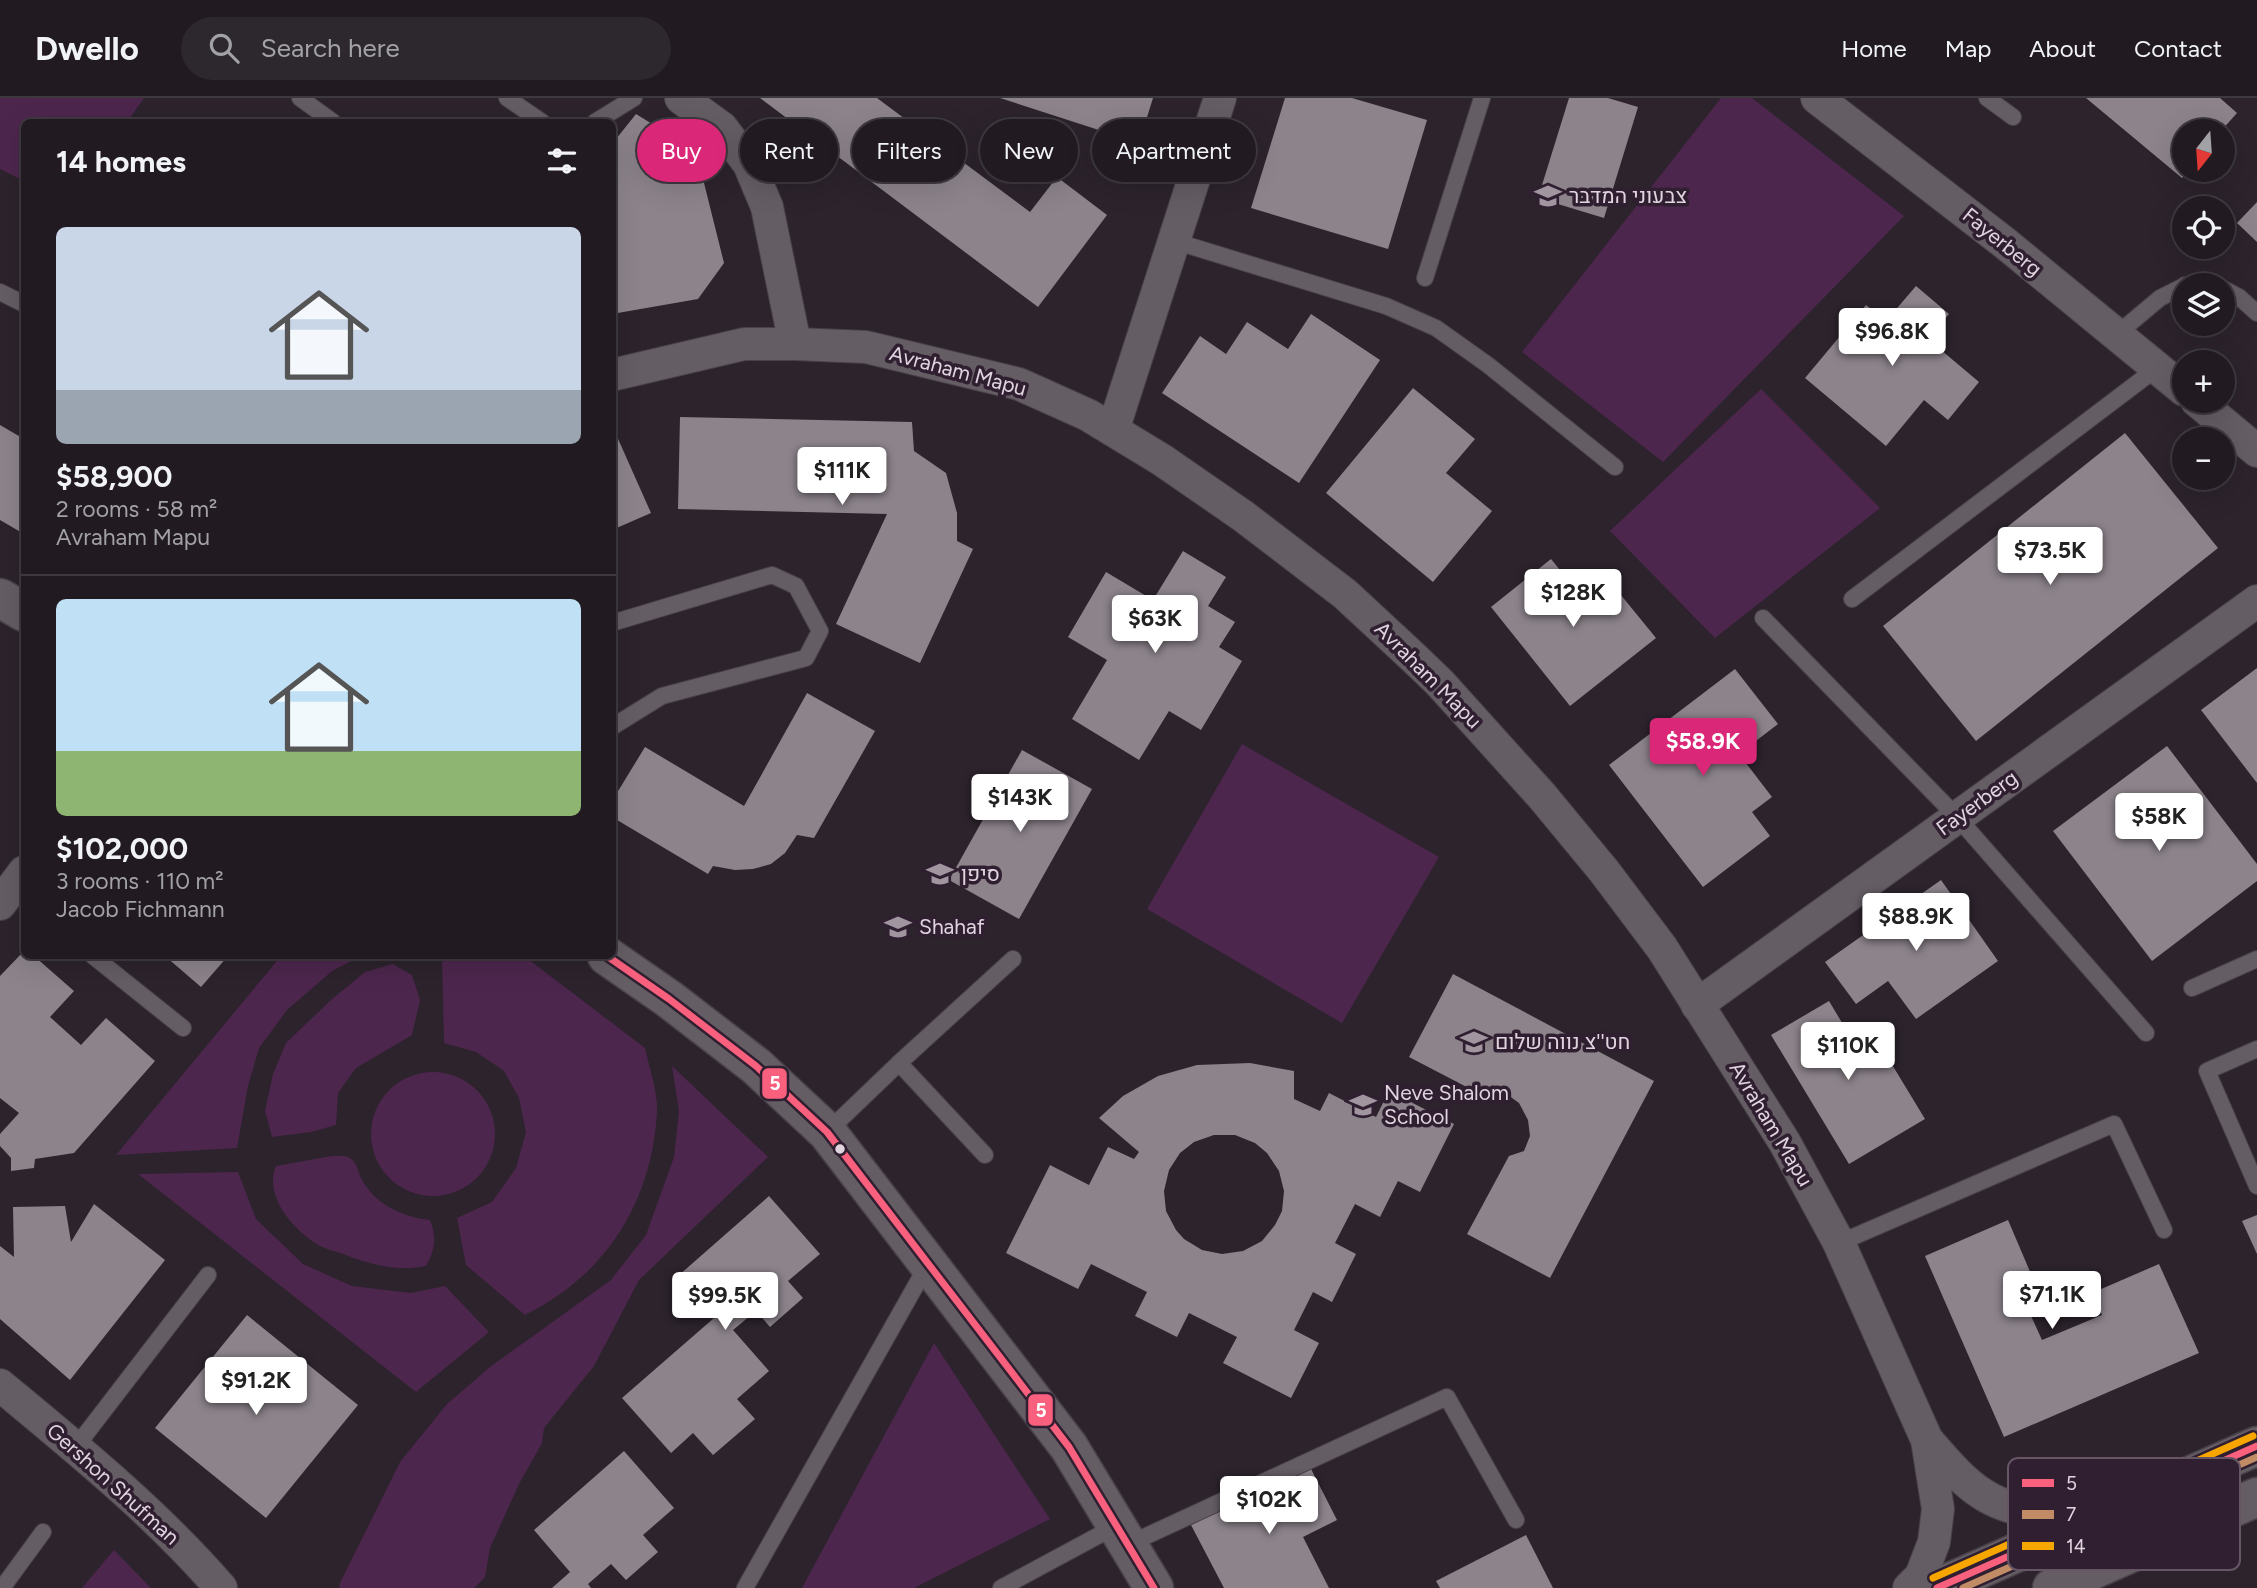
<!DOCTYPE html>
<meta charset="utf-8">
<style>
:root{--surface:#211a21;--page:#2d272e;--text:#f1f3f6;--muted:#a2a1a5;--line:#3e383f;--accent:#db2777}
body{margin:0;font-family:Figtree,Heebo,sans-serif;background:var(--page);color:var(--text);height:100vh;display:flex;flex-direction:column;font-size:26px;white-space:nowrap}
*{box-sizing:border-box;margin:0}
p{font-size:23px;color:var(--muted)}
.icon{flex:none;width:38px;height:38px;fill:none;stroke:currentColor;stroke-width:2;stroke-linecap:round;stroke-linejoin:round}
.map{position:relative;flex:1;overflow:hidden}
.sheet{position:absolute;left:21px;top:21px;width:595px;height:840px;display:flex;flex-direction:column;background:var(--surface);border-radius:10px;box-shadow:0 7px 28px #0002,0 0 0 2px var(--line)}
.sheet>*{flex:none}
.banner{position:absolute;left:637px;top:21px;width:665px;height:63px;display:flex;gap:14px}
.needle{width:46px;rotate:197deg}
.buttons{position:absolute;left:2172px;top:21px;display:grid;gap:14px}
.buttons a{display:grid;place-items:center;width:63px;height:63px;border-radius:50%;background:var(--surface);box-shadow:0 7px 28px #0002,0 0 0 2px var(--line);font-size:35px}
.price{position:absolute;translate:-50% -60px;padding:0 16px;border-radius:7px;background:#fff;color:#222;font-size:23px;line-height:46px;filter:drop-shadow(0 2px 4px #0008)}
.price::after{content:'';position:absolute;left:50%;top:42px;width:21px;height:16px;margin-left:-10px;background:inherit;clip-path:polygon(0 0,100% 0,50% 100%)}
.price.current{background:var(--accent);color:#fff}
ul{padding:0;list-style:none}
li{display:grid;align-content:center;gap:14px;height:371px;padding:0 35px}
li+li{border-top:2px solid var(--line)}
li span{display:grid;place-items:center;height:217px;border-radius:10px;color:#555}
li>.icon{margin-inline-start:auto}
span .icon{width:126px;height:126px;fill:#fffc;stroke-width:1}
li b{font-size:30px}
h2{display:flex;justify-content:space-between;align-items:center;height:84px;padding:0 35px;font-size:30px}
.pill{padding:0 24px;border-radius:32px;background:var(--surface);box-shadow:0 7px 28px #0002,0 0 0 2px var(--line);font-size:24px;line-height:63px}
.pill.current{background:var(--accent);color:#fff}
header{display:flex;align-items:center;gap:42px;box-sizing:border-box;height:98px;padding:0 35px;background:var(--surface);border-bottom:2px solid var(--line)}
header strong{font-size:33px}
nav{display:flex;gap:38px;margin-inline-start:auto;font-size:24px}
.search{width:490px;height:63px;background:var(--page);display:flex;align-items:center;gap:18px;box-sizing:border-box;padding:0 24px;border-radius:38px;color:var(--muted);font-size:26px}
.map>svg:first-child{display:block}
.green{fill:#4d264d}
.building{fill:#8c838b;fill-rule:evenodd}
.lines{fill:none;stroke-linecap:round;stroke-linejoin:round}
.service-casing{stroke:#494148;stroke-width:18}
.minor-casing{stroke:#494148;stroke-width:34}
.tertiary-casing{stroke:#494148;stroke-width:41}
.service{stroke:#645d64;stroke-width:16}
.minor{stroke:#645d64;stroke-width:32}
.tertiary{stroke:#645d64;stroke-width:38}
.bus-1-casing{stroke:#301f30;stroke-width:12}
.bus-2-casing{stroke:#301f30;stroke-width:12}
.bus-3-casing{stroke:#301f30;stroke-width:12}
.bus-1{stroke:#f8607d;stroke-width:7}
.bus-2{stroke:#c18c65;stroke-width:7}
.bus-3{stroke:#f7a600;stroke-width:7}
.bus-dot{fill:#e0d4df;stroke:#301f30;stroke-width:2.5}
.labels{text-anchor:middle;stroke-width:7;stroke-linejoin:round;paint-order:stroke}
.poi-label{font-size:21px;fill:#e0d4df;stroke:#301f30;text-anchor:start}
.street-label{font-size:21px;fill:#e0d4df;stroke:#301f30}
.key{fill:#301f30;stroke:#655565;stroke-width:2}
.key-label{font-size:19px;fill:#e0d4df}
.line-badge{stroke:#301f30;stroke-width:2.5}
.badge-label{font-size:19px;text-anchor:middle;font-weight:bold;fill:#fff}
</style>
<header>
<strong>Dwello</strong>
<div class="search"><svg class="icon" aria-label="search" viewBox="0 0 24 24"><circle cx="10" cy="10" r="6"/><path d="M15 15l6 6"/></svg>Search here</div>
<nav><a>Home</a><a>Map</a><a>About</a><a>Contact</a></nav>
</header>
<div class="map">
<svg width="2257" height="1490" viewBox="0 0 2257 1490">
<rect width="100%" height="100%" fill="#2c232c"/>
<g class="green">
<polygon points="0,0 144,0 127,24 24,24 24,83 0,71"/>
<polygon points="1721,0 1752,0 1904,118 1663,364 1522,254"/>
<polygon points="1761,291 1880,410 1715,540 1610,433"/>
<polygon points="1242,646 1439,759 1342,925 1147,811"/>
<polygon points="281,858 361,858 332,873 287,912 259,950 248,988 237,1050 116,1057"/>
<path d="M442 858H524L645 950C649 969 658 994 657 1014 652 1104 606 1177 525 1217L466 1167 457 1120 492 1104 516 1070 526 1034 519 1000 504 973 476 954 444 945Z"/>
<polygon points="393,866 412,877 420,902 412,937 356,970 338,995 336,1027 311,1034 272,1039 265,1013 273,976 286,945 331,902 365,874"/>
<polygon points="672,968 768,1059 639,1182 594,1268 544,1330 542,1345 519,1386 490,1450 485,1479 474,1490 339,1490 340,1485 400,1364 447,1306 490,1269 611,1182 646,1137 674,1059 679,1013"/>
<circle cx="433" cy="1036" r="62"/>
<path d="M332 1058C337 1058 343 1057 348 1059 358 1064 357 1073 362 1082 376 1107 403 1119 430 1122 437 1140 435 1152 426 1168 395 1174 369 1166 340 1155 334 1153 326 1151 320 1148 294 1133 263 1098 276 1068Z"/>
<polygon points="238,1074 256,1121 303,1166 352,1188 411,1195 445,1188 489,1234 416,1294 138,1076"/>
<polygon points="934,1245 1050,1421 914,1490 802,1490"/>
<polygon points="114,1452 151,1490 82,1490"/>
</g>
<g class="building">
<polygon points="760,0 877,0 1030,114 1057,79 1107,117 1038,209"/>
<polygon points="1000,0 1153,0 1139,45"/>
<polygon points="1285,0 1352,0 1427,22 1388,151 1251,110"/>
<polygon points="1569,0 1608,0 1638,9 1604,120 1538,100"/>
<polygon points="2086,0 2220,0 2237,15 2221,33 2184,33 2184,72 2189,72 2182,80"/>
<polygon points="636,16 696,53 724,165 698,201 612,216 612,46"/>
<polygon points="2257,104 2257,144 2237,125"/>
<polygon points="1916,188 1949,216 1928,241 1979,284 1948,322 1924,302 1886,348 1805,280 1866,207 1886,223"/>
<polygon points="1311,216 1380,262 1299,385 1162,295 1200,238 1226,256 1247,224 1288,251"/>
<polygon points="1413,290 1475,341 1446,375 1492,413 1433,484 1326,395"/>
<polygon points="680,319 912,324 914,353 946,375 957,415 957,443 973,451 920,565 836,526 887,416 678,411"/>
<polygon points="0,327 24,341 24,436 0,422"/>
<polygon points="615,334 651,415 612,432 612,335"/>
<polygon points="2125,335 2218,450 1976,643 1883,528"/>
<polygon points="1183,453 1226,479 1208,508 1235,524 1219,549 1242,563 1201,632 1169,613 1139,662 1072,621 1107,562 1068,539 1106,474 1153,502"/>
<polygon points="1551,461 1578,494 1603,475 1656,540 1570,608 1491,509"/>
<polygon points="2257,570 2257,685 2201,612"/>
<polygon points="1735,571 1778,626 1739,656 1772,699 1752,714 1770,738 1703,789 1609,667"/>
<polygon points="807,595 875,633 814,740 797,737 785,755 771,766 753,771 735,772 713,768 708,776 612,719 612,703 645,649 744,708"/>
<polygon points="2167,648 2257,766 2257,783 2152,863 2053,733"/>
<polygon points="1022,652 1092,691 1019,821 949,782"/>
<polygon points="1941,782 1998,863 1916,921 1888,883 1856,906 1825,864"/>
<polygon points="24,853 24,858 34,858 74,893 50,919 81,947 106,920 155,963 74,1055 35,1061 34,1070 11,1073 11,1060 0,1048 0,1036 19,1015 0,1000 0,878"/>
<polygon points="165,858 228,858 201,889"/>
<polygon points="1453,876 1654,983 1550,1180 1467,1136 1509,1058 1524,1053 1530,1038 1528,1022 1519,1005 1508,997 1492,992 1482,997 1409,959"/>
<polygon points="1829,903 1850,938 1868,927 1925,1021 1849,1066 1771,937"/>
<path d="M1250 965 1294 973V1001L1320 1013 1329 995 1376 1019 1389 993 1454 1026 1420 1094 1398 1083 1380 1119 1355 1106 1335 1145 1356 1156 1332 1204 1313 1194 1294 1232 1319 1245 1291 1300 1223 1265 1237 1239 1189 1215 1177 1239 1135 1218 1147 1194 1091 1166 1078 1191 1006 1155 1050 1067 1089 1087 1108 1049 1134 1061 1139 1054 1099 1020 1123 998 1158 978 1197 967ZM1214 1037H1235L1255 1045 1267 1055 1279 1073 1284 1093 1282 1113 1275 1127 1262 1143 1243 1153 1222 1156 1202 1152 1184 1141 1176 1132 1166 1113 1164 1093 1169 1072 1180 1055 1194 1044Z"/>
<polygon points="769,1098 820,1156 788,1183 803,1200 770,1229 756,1213 733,1232 769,1273 737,1301 755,1321 713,1357 693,1335 671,1355 622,1300 714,1220 678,1178"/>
<polygon points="94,1106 165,1162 70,1282 0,1221 0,1148 14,1159 13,1109 65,1108 71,1144"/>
<polygon points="2257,1117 2257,1156 2242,1123"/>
<polygon points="2008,1122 2037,1190 2021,1196 2042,1242 2102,1217 2092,1195 2159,1166 2199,1255 2004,1339 1925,1158"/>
<polygon points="247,1217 358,1307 266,1420 155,1330"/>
<polygon points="624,1353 674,1410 643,1437 658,1454 626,1482 611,1466 588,1486 591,1490 552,1490 570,1474 534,1432"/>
<polygon points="1309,1367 1337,1422 1303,1439 1329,1490 1224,1490 1191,1427"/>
<polygon points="1526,1437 1553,1490 1440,1490 1436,1483"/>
</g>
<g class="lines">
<defs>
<g id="service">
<polyline points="300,0 333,24"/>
<polyline points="507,0 542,24"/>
<polyline points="1987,0 2013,19"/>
<polyline points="595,24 634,0"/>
<polyline points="1174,143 1386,208 1436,230 1488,267 1615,369"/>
<polyline points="1425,180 1482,0"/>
<polyline points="2185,187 2215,185 2218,187"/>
<polyline points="2222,190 2239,199 2257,215"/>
<polyline points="0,194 24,206"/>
<polyline points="2116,237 2160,200 2184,188"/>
<polyline points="1852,501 2157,270"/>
<polyline points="1763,520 1957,719 2146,935"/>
<polyline points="612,525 772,477 796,488 820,533 806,560 662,598 612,629"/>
<polyline points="93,858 183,930"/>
<polyline points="2192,890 2257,861"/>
<polyline points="2257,951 2207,973 2257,1088"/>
<polyline points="899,965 1013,861"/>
<polyline points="827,1034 899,965 985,1057"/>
<polyline points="1839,1145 2114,1026 2164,1132"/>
<polyline points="75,1350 208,1177"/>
<polyline points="1129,1446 1447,1299 1516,1422"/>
<polyline points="2,1490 43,1434"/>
<polyline points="745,1490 928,1166"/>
<polyline points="1001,1490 1116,1428"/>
</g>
<g id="minor">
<polyline points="681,0 722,30 749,66 767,109 795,246"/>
<polyline points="1817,0 2006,146 2184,292"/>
<polyline points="612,277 744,246 795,246 866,249 1019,286 1088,317 1162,362 1243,418 1345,496 1414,560 1440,585 1542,698 1604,773 1662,850 1785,1045 1839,1145 1927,1342 1938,1411 1934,1444 1921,1478 1909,1490"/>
<polyline points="2197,303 2257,353"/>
<polyline points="1113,332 1220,0"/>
<polyline points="0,806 24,774"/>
<polyline points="1697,907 2257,503"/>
<path d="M0 1287C77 1351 155 1414 221 1490"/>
<path d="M1927 1342C1946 1363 1965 1388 1991 1401 2019 1416 2061 1418 2093 1421"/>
</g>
<g id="tertiary">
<polyline points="0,500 24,514"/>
<polyline points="607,858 669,901 756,968 827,1034 1069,1349 1154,1490"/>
<polyline points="1937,1490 2257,1348"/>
<polyline points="2052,1490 2257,1399"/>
</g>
</defs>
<use href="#service" class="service-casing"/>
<use href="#minor" class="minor-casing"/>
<use href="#tertiary" class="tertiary-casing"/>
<use href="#service" class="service"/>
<use href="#minor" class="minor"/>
<use href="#tertiary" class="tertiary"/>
<defs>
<g id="bus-1">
<polyline points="607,858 669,901 756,968 827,1034 1069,1349 1154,1490"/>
<polyline points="1937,1490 2257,1348"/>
</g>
<polyline id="bus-2" points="1963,1490 2257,1359"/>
<polyline id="bus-3" points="1933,1480 2253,1338"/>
</defs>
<use href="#bus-1" class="bus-1-casing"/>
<use href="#bus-2" class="bus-2-casing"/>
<use href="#bus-3" class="bus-3-casing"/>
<use href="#bus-1" class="bus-1"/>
<use href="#bus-2" class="bus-2"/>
<use href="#bus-3" class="bus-3"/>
</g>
<defs>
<symbol id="school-bare" viewBox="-9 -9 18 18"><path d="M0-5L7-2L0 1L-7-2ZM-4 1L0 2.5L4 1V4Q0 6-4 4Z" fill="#a196a0" stroke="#301f30" stroke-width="2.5" paint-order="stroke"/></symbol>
</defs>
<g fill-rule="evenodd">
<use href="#school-bare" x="1529" y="79" width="38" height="38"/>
<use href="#school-bare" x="921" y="757" width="38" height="38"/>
<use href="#school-bare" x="879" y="810" width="38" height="38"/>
<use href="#school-bare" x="1455" y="925" width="38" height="38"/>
<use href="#school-bare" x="1344" y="988" width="38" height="38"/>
</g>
<circle class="bus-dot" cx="840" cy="1051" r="6"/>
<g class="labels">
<g class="poi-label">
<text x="1569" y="105">צבעוני המדבר</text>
<text x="961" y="783">סיפן</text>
<text x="919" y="836">Shahaf</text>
<text x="1495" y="951">חט''צ נווה שלום</text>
<text x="1384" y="1002">Neve Shalom<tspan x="1384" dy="24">School</tspan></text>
</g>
<g class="street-label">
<text transform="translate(2002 144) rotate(39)" y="7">Fayerberg</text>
<text transform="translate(958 273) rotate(15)" y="7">Avraham Mapu</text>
<text transform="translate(1428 577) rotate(45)" y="7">Avraham Mapu</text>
<text transform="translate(1977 705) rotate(-36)" y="7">Fayerberg</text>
<text transform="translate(1771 1026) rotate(59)" y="7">Avraham Mapu</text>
<text transform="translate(113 1386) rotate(42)" y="7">Gershon Shufman</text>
</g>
</g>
<rect x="2008" y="1360" width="232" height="112" rx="10" class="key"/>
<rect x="2022" y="1381" width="32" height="8" fill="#f8607d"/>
<rect x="2022" y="1412" width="32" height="9" fill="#c18c65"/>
<rect x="2022" y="1444" width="32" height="8" fill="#f7a600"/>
<g class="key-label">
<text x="2066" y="1392">5</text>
<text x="2066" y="1423">7</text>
<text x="2066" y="1455">14</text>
</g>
<g class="line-badge">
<rect x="761" y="969" width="27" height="33" rx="7" fill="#f8607d"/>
<rect x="1027" y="1295" width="27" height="34" rx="7" fill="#f8607d"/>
</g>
<g class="badge-label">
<text x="775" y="992">5</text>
<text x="1041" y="1319">5</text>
</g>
</svg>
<div class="buttons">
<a><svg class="needle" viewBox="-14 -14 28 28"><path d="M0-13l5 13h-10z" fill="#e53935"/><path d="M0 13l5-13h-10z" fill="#a2a1a5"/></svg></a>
<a><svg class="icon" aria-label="locate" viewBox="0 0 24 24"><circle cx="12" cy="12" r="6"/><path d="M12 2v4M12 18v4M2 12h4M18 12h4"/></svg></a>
<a><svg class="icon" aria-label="layers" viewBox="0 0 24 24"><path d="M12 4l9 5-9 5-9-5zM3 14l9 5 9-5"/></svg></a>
<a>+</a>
<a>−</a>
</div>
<b class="price" style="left:1892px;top:270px">$96.8K</b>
<b class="price" style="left:842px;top:409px">$111K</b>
<b class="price" style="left:2050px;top:489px">$73.5K</b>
<b class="price" style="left:1573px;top:531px">$128K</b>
<b class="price" style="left:1155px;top:557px">$63K</b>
<b class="price current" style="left:1703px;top:680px">$58.9K</b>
<b class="price" style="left:1020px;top:736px">$143K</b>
<b class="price" style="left:2159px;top:755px">$58K</b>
<b class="price" style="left:1916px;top:855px">$88.9K</b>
<b class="price" style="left:1848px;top:984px">$110K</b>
<b class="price" style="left:2052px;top:1233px">$71.1K</b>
<b class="price" style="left:725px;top:1234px">$99.5K</b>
<b class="price" style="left:256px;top:1319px">$91.2K</b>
<b class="price" style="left:1269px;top:1438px">$102K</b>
<div class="banner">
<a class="pill current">Buy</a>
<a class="pill">Rent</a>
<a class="pill">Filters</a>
<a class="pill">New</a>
<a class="pill">Apartment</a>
</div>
<section class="sheet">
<h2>14 homes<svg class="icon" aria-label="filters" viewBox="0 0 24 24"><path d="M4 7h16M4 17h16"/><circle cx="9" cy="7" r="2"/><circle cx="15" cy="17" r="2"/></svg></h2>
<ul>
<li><span style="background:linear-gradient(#c9d6e8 75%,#9aa5b1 0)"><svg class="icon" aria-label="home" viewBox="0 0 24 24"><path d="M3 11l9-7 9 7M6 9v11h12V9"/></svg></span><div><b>$58,900</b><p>2 rooms · 58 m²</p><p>Avraham Mapu</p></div></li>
<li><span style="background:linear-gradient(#bfe0f5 70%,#8fb573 0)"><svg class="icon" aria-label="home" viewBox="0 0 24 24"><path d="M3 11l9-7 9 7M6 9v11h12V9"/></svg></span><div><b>$102,000</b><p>3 rooms · 110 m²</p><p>Jacob Fichmann</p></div></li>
</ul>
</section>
</div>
